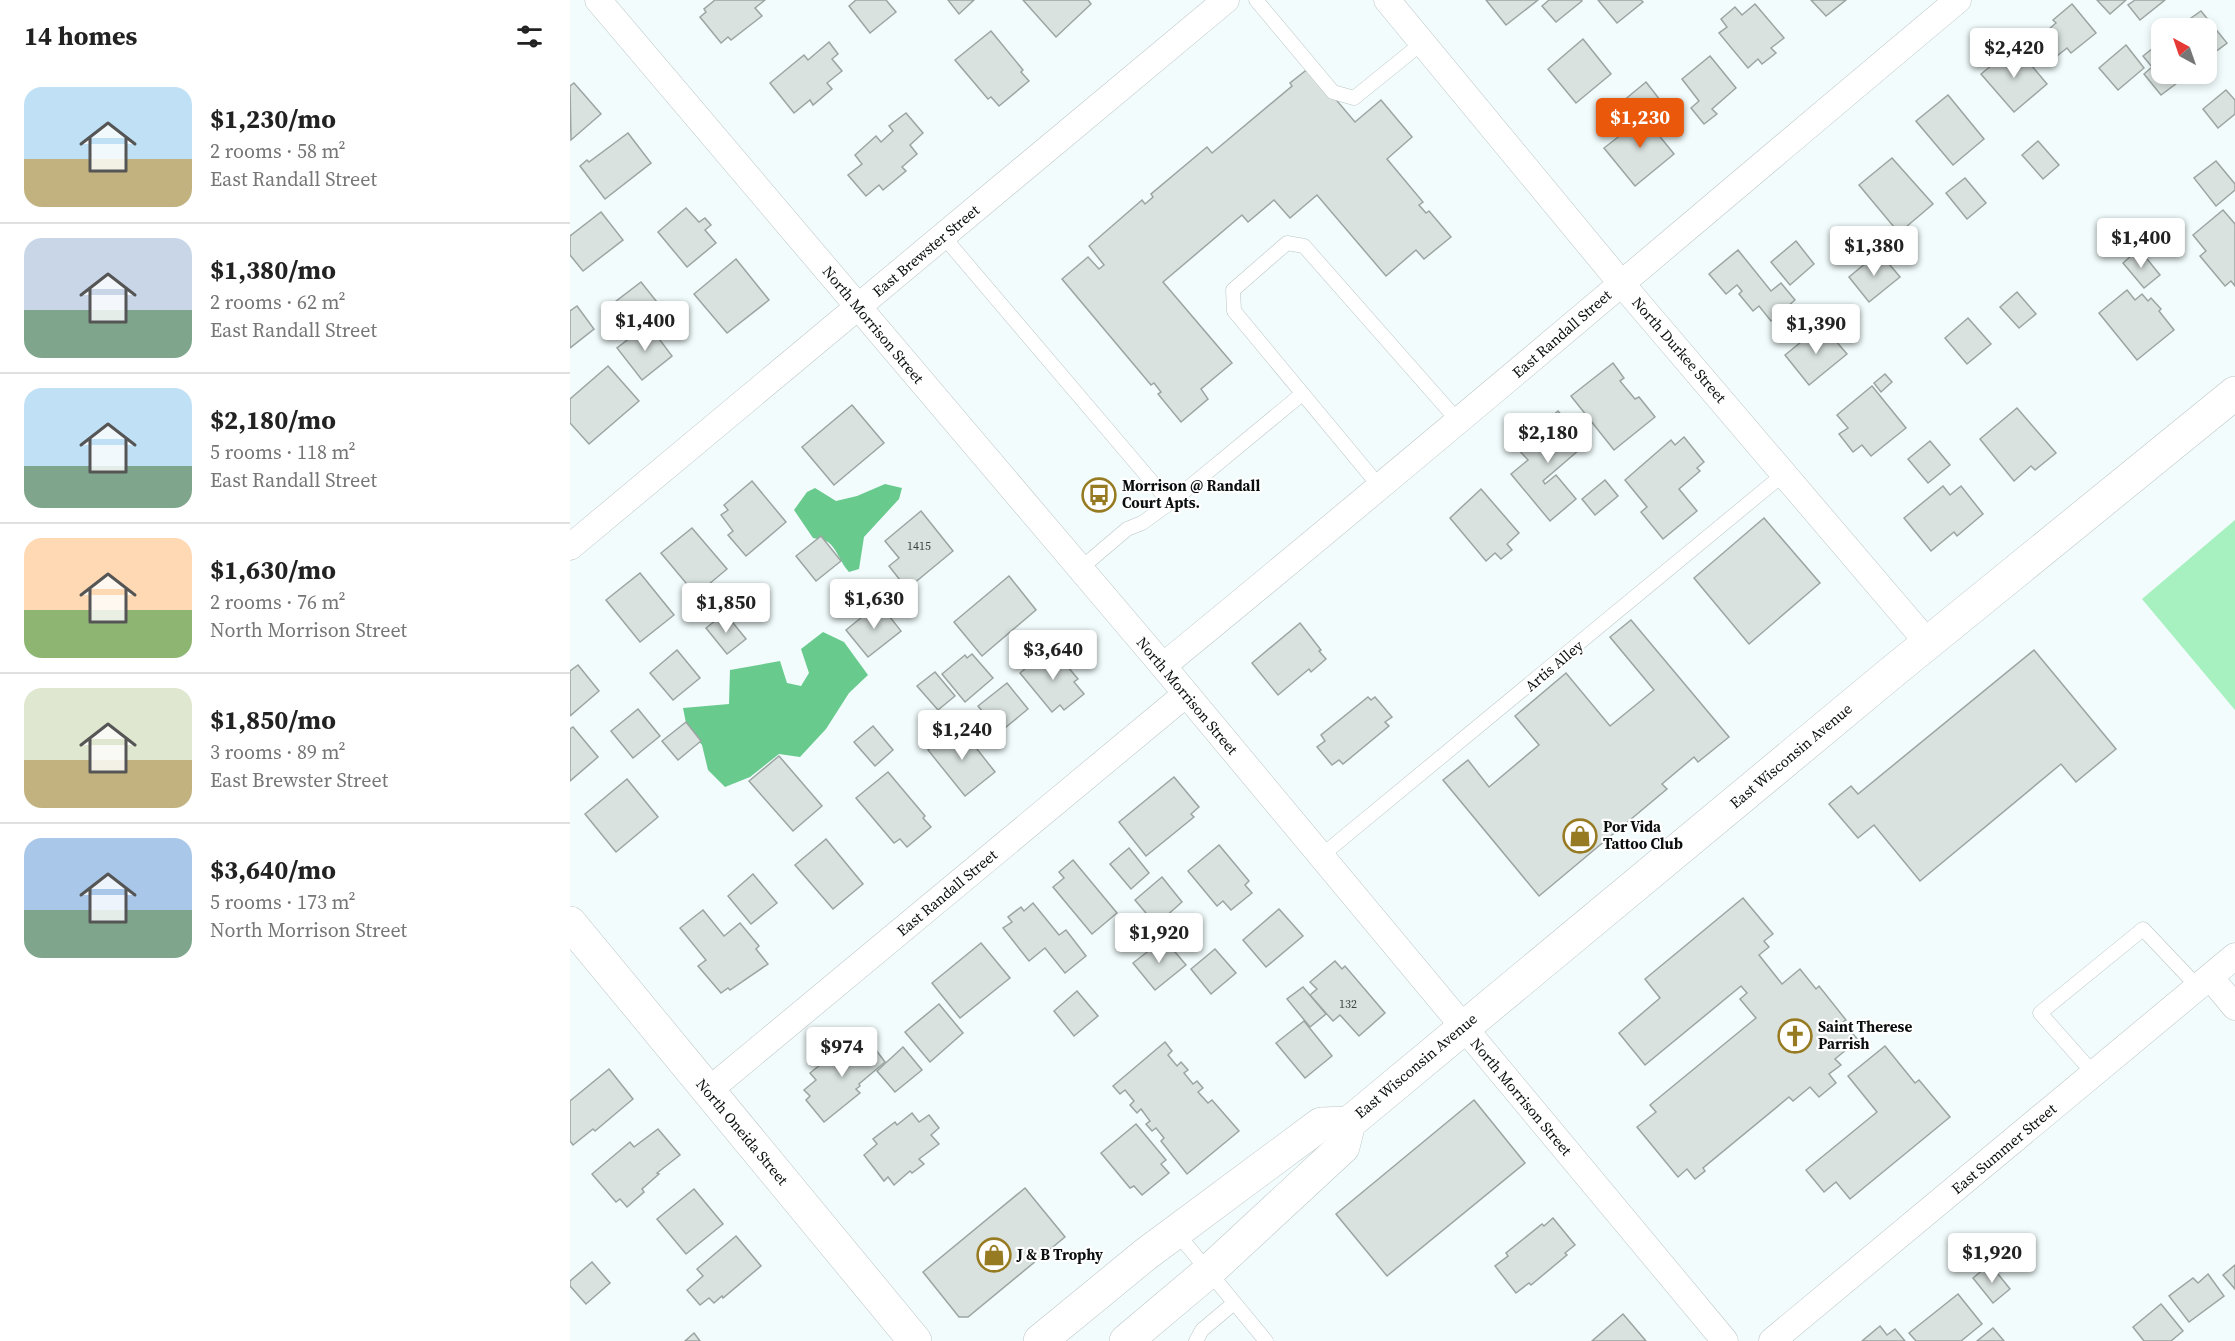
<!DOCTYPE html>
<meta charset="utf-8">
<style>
:root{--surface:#fff;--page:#f6f6f6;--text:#222;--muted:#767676;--line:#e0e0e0;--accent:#ea580c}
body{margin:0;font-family:"Source Serif 4",serif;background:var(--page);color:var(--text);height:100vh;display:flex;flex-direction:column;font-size:22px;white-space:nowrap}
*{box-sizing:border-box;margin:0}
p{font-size:20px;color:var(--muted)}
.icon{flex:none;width:33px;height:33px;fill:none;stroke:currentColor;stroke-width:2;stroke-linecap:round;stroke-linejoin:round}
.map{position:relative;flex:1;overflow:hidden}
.panel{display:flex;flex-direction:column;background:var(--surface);width:570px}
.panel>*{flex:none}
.needle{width:39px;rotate:320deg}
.buttons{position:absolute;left:1581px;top:18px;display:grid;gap:12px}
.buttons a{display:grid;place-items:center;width:66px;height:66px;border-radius:12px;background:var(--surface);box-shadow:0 3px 9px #0003;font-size:30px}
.price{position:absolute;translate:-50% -51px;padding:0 14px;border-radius:6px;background:#fff;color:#222;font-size:20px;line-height:39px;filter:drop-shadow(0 2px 3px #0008)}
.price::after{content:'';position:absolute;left:50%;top:36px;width:18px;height:14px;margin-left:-9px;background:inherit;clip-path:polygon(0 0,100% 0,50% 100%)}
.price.on{background:var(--accent);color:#fff}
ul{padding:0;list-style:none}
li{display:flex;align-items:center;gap:18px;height:150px;padding:0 24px}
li+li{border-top:2px solid var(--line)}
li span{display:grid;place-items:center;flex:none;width:168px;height:120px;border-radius:18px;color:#555}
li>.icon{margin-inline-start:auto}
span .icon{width:72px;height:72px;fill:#fffc;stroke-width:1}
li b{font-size:26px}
h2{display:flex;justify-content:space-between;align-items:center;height:72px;padding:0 24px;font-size:26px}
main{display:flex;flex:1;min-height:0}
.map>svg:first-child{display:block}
.green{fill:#a6f1bf}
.forest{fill:#69ca8e}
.building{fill:#d9e2df;stroke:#9ca5a2;stroke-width:1.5}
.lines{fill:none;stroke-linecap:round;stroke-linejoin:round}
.service-casing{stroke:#bcc5c5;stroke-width:15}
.minor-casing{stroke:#bcc5c5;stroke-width:27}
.secondary-casing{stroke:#bcc5c5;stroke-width:34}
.service{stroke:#fff;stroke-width:14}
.minor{stroke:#fff;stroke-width:26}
.secondary{stroke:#fff;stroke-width:33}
.labels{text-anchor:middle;stroke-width:4.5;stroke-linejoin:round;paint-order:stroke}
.number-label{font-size:12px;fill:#3e4342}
.street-label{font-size:15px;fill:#0b0e0e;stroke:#fff}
.poi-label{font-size:15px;font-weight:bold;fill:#0b0e0e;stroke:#fff;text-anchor:start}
</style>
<main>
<section class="panel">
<h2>14 homes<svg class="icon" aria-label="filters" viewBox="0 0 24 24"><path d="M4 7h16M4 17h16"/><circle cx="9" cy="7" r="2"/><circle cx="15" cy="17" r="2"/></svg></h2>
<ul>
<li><span style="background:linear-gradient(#bfe0f5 60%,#c2b280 0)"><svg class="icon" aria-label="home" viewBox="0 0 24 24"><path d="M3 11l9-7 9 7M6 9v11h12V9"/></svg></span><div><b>$1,230/mo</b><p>2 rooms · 58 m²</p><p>East Randall Street</p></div></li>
<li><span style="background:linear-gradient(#c9d6e8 60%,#7fa58c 0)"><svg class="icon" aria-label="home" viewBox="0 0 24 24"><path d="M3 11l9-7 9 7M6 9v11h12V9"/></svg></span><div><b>$1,380/mo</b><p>2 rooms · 62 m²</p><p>East Randall Street</p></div></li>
<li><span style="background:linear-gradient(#bfe0f5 65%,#7fa58c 0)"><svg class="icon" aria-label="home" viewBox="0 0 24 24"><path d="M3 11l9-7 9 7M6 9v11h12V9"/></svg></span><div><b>$2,180/mo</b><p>5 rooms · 118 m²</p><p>East Randall Street</p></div></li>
<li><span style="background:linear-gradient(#ffd9b3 60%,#8fb573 0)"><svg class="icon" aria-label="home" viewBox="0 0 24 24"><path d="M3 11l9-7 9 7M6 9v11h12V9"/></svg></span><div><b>$1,630/mo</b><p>2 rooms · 76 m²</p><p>North Morrison Street</p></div></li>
<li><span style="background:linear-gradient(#dfe7d0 60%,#c2b280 0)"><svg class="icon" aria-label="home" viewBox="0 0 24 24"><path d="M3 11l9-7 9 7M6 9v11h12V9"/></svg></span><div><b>$1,850/mo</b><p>3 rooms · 89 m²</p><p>East Brewster Street</p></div></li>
<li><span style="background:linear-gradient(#a9c7e8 60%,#7fa58c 0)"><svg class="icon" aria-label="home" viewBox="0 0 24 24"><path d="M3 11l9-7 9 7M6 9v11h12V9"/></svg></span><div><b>$3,640/mo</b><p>5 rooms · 173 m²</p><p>North Morrison Street</p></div></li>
</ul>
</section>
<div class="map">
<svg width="1665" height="1341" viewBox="0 0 1665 1341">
<rect width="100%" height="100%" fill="#f2fcfc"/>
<polygon class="green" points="1665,520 1665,710 1572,599"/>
<g class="forest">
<path d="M315 484 332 488 329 499 294 537 289 569 279 572C271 564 266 547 258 542 254 540 247 539 243 538L224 510 237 492 245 488 266 501 287 496Z"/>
<polygon points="253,632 274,642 298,675 279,693 256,729 230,757 209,754 180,777 155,787 138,770 132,745 117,728 113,708 159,704 160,670 210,661 217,683 231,686 239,673 231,649"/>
</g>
<g class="building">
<polygon points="145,0 195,0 185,8 192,16 161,40 158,37 151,43 130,17 136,12 134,9"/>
<polygon points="286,0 316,0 326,12 300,33 279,6"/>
<polygon points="378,0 404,0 389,14"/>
<polygon points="453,0 518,0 521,4 486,37"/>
<polygon points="916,0 968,0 936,25"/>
<polygon points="979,0 1011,0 1012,1 986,22 972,6"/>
<polygon points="1028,0 1071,0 1073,2 1047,23"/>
<polygon points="1241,0 1276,0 1256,16"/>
<polygon points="1527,0 1556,0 1540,14"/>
<polygon points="1565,0 1595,0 1570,20 1558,5"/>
<polygon points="1185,4 1214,38 1201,48 1206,53 1192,64 1188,59 1178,68 1149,33 1157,27 1151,19 1165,7 1172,15"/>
<polygon points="1502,4 1526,33 1501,53 1497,48 1482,60 1466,40 1486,23 1483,20"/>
<polygon points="1631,11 1657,43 1636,59 1636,28 1607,28"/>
<polygon points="421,31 453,70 451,72 459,81 429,106 421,97 418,99 385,60"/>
<polygon points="1013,39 1041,74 1006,103 978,69"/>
<polygon points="1592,41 1592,74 1619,74 1591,95 1574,74 1582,67 1573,56"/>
<polygon points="259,42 268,54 262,59 272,71 257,83 262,89 243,105 240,100 224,113 200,83 234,55 238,60"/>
<polygon points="1556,45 1574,68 1548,90 1529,68"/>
<polygon points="1445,46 1477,84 1444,112 1411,74"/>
<polygon points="1140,56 1166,88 1142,109 1147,114 1134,124 1121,108 1129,101 1112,79"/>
<polygon points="739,68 785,122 811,100 842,137 817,159 853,202 849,205 856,213 859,211 881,237 854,259 846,250 816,276 747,195 720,218 704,200 678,222 672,215 593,282 662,363 631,389 638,399 611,422 588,394 591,392 584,383 581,385 492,279 518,257 529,269 534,265 519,246 572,200 575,204 583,197 581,194 637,147 642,153 722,86 720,83"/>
<polygon points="1076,82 1090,100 1062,124 1047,106"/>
<polygon points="4,83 31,114 1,140 0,86"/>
<polygon points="1656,90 1665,100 1665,114 1648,128 1633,109"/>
<polygon points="1378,95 1414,139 1383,165 1346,121"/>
<polygon points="1083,110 1092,120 1083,128 1104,154 1065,186 1034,148"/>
<polygon points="336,113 353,133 340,145 347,154 332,167 336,171 313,190 309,185 296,196 278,175 292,164 285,155 306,136 311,142 323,131 319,126"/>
<polygon points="58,133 81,163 35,199 10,166 17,160 19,162"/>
<polygon points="1468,141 1489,165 1473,179 1452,155"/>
<polygon points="1322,158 1363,204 1329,233 1289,185"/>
<polygon points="1646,161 1665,184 1665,190 1646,206 1624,178"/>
<polygon points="1395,178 1416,203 1397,219 1376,193"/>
<polygon points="116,208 129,222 135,218 141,225 135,230 146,243 117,267 88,232"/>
<polygon points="1653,210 1665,224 1665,286 1661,281 1655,286 1630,256 1636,251 1623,235"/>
<polygon points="31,212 53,240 13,271 0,255 0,236"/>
<polygon points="1226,241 1244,264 1220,285 1201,262"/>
<polygon points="1569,249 1590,275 1574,288 1553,263"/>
<polygon points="1168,250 1201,291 1211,283 1225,300 1201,321 1189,306 1183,311 1169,294 1172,291 1167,285 1156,294 1139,274"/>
<polygon points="1309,252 1330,277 1299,302 1279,277"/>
<polygon points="166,259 199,300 157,333 124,294"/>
<polygon points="71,282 91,307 65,327 45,302"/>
<polygon points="1557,290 1565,300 1572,294 1578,301 1581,298 1591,309 1589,311 1604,330 1567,360 1529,313"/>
<polygon points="1447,292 1466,314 1449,328 1430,307"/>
<polygon points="7,306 24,329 0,348 0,311"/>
<polygon points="1398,318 1421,344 1397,364 1375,338"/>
<polygon points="78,324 102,356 72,380 47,348"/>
<polygon points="1252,325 1277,354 1239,385 1215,355"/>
<polygon points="1043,363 1054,378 1050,381 1065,399 1069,397 1085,417 1044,450 1001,396"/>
<polygon points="38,366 69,401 19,444 0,423 0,399"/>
<polygon points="1315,374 1322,382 1311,392 1304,383"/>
<polygon points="1302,386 1336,428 1301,456 1292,445 1283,452 1269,434 1278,428 1267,415"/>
<polygon points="282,405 314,443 264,485 232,447"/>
<polygon points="1447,408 1486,453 1465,470 1461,466 1444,481 1410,439"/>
<polygon points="988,411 1016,444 973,481 975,484 986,475 1006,499 980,521 941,474 958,460 946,447"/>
<polygon points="1114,437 1134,462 1127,468 1130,471 1109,489 1127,511 1093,539 1071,512 1077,507 1055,480 1101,440 1105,445"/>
<polygon points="1360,441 1380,465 1358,483 1338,459"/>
<polygon points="1035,480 1048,496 1025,515 1012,499"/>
<polygon points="182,481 216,522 176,556 158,535 163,531 151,515 158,510 154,505"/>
<polygon points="538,485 542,491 533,499 528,493"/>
<polygon points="1373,486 1380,495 1391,486 1413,514 1387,536 1384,532 1361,551 1334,518"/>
<polygon points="911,489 949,533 937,544 942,550 931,559 925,553 916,561 880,518"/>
<polygon points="351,511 383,551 337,589 319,566 329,558 315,541"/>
<polygon points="1194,518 1250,583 1179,644 1124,578"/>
<polygon points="122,528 157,569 126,595 91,553"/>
<polygon points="251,536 271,561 246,581 226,556"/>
<polygon points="70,573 104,615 70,642 36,600"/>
<polygon points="439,576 466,610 412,656 384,622"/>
<polygon points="309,603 331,631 298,657 276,630"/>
<polygon points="155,613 176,639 157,654 136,628"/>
<polygon points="1061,620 1159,737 1128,762 1124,757 1092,784 1097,789 969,896 873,780 898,760 919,787 969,745 945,716 996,673 1040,726 1084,690 1040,637"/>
<polygon points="730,623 751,650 749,651 756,659 741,672 739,669 708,695 682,663"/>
<polygon points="481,647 508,679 504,682 514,694 494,710 490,705 482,712 450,673"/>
<polygon points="107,650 130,678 103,700 80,673"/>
<polygon points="1464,650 1546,749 1506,782 1491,764 1350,881 1304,825 1288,838 1259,804 1281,786 1288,794"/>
<polygon points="402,654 423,678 395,702 372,674 395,655 397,658"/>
<polygon points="8,665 29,691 0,716 0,671"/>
<polygon points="365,672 385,696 368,710 347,686"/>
<polygon points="437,683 458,709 430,732 408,706"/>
<polygon points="798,697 801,700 805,697 822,717 815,722 819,726 773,764 769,760 762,765 747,747 755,741 751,735"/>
<polygon points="68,709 90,736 63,758 41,731"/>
<polygon points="116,722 131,741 108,760 92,741"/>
<polygon points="303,726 323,750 305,766 284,742"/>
<polygon points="389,726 425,772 395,796 358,750"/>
<polygon points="3,727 28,757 0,781 0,729"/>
<polygon points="209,756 252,806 223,831 179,781"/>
<polygon points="318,772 355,816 353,818 361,827 337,847 330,839 324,843 286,798"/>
<polygon points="604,777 629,807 621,814 624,817 576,856 549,822"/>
<polygon points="57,779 88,817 46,852 15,814"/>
<polygon points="256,839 293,884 263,909 225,865"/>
<polygon points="649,845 679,881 675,885 682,893 661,910 653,901 647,906 618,871"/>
<polygon points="559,848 579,873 561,889 540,864"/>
<polygon points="503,860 547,913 522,934 483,887 494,878 489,872"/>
<polygon points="183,874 207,903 181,924 158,896"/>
<polygon points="592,877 612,902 586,925 565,900"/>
<polygon points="1173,898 1203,934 1194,941 1199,947 1189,955 1212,984 1230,969 1246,989 1249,986 1276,1020 1273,1022 1288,1040 1265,1059 1271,1065 1259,1074 1266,1083 1249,1097 1240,1087 1223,1101 1219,1097 1133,1168 1135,1171 1125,1179 1117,1169 1108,1177 1067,1127 1086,1112 1080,1105 1186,1018 1170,999 1177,993 1171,986 1075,1065 1049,1033 1090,998 1075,979"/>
<polygon points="463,903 489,935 496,930 516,956 495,973 475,948 459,961 433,928 442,922 438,917 451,907 454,911"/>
<polygon points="709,909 733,936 696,967 673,940"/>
<polygon points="133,910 154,936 170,923 189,946 186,949 198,964 160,990 158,988 151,993 128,966 136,960 110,928"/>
<polygon points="594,939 616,965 585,990 563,963"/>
<polygon points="411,943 440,978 390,1018 362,983"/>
<polygon points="645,949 666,973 641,994 621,969"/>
<polygon points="765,961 772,969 775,966 815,1013 789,1036 770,1015 763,1021 740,995 747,989 740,982"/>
<polygon points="733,987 756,1014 740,1027 717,999"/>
<polygon points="507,991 528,1016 504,1036 484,1011"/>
<polygon points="369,1004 393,1033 360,1062 335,1032"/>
<polygon points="734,1021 762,1056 735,1078 706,1043"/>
<polygon points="297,1038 315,1062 289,1084 290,1086 286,1089 290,1093 254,1122 236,1100 240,1096 234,1090 246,1080 240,1073 266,1052 268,1055 283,1042 286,1047"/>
<polygon points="595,1042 602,1051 598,1055 607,1066 611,1062 618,1070 614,1073 623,1084 627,1081 633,1088 628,1092 638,1103 642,1100 669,1131 617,1174 591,1141 594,1138 586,1128 582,1131 576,1124 580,1121 571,1109 567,1113 560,1105 564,1101 555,1090 550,1094 543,1086"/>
<polygon points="1315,1046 1345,1083 1349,1080 1380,1117 1280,1199 1266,1182 1254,1192 1236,1170 1307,1112 1278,1076"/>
<polygon points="333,1047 352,1070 325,1092 307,1071"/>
<polygon points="39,1069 63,1099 25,1131 23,1129 3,1145 0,1141 0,1101"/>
<polygon points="904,1100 955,1163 817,1276 766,1214"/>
<polygon points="342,1113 349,1122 359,1115 369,1128 361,1135 369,1144 349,1159 354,1164 342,1173 340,1171 324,1185 318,1177 314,1181 294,1155 307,1144 303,1139 325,1122 327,1125"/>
<polygon points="566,1124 596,1160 591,1164 599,1173 572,1195 564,1186 560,1188 531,1153"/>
<polygon points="88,1129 110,1155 87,1173 89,1174 72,1189 74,1192 57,1207 50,1199 46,1202 22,1174 60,1142 64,1147"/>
<polygon points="455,1188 495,1237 398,1317 389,1317 353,1272"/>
<polygon points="124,1189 153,1224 116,1254 87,1219"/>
<polygon points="983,1218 1005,1245 995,1253 997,1255 961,1285 959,1283 946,1293 925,1266 938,1256 936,1253 972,1224 974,1226"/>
<polygon points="166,1236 191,1266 153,1298 152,1296 144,1303 139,1298 130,1305 117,1290 133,1276 127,1269"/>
<polygon points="22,1262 40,1283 16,1304 0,1286 0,1281"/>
<polygon points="1420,1264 1440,1289 1423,1303 1403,1278"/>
<polygon points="1665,1265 1665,1289 1653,1275"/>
<polygon points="1638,1274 1654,1296 1619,1322 1599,1296 1623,1278 1628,1283"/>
<polygon points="1388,1294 1412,1324 1391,1341 1346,1341 1339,1333"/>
<polygon points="1591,1304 1613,1331 1601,1341 1574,1341 1563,1327"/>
<polygon points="1053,1314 1076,1341 1022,1341"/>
<polygon points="1310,1326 1317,1335 1325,1329 1335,1341 1292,1341"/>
<polygon points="1423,1328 1434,1341 1407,1341"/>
<polygon points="124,1333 130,1341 115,1341"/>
</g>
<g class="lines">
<defs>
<g id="service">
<polyline points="686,0 763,92 784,98 852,43"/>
<polyline points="373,236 600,503"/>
<polyline points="810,487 664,311 663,290 717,243 734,246 889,422"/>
<polyline points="510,569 557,529 572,523 600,503 732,394"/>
<polyline points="751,856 1215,473"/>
<polyline points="1524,1074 1470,1013 1573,929 1628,987"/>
<polyline points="606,1232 696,1341"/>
<polyline points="626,1341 632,1330 664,1303"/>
</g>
<g id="minor">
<polyline points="28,0 593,666 1155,1341"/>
<polyline points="817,0 1051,283 1358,643"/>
<polyline points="0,547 656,0"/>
<path d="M593 666C861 447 1123 222 1388 0"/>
<polyline points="1640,977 1665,1007"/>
<polyline points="138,1091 616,694"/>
<polyline points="1202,1341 1665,956"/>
</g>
<g id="secondary">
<polyline points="0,923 345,1341"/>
<polyline points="470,1341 576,1254 751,1124 779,1123"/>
<polyline points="556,1341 638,1272 773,1147 779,1123 1321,673 1665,393"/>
</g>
</defs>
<use href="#service" class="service-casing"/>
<use href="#minor" class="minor-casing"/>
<use href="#secondary" class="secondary-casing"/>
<use href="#service" class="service"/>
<use href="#minor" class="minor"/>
<use href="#secondary" class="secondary"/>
</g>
<defs>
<symbol id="bus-ring" viewBox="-11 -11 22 22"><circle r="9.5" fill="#fff" stroke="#977b23" stroke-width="1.5"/><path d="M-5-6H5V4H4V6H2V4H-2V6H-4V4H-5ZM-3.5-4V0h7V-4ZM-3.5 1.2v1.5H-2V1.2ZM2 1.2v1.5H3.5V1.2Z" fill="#977b23"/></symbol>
<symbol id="shop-ring" viewBox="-11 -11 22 22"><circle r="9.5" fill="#fff" stroke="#977b23" stroke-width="1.5"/><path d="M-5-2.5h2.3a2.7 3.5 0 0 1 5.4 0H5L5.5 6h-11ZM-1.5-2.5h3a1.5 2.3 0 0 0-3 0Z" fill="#977b23"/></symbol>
<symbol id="church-ring" viewBox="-11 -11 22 22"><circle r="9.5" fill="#fff" stroke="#977b23" stroke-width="1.5"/><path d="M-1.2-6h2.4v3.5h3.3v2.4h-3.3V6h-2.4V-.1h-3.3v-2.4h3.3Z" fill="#977b23"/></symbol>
</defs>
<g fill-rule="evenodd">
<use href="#bus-ring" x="510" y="476" width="38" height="38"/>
<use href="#shop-ring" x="991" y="817" width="38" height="38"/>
<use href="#church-ring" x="1206" y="1017" width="38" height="38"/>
<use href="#shop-ring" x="405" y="1236" width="38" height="38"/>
</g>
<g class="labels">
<g class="number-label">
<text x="349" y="550">1415</text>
<text x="778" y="1008">132</text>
</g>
<g class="street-label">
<text transform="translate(356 251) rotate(-40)" y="5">East Brewster Street</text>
<text transform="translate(303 325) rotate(50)" y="5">North Morrison Street</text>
<text transform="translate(992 334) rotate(-41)" y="5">East Randall Street</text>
<text transform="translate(1109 350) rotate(49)" y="5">North Durkee Street</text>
<text transform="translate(984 666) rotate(-40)" y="5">Artis Alley</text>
<text transform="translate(617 696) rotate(50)" y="5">North Morrison Street</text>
<text transform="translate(1221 756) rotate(-40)" y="5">East Wisconsin Avenue</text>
<text transform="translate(377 893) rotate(-40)" y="5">East Randall Street</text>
<text transform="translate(846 1066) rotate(-40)" y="5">East Wisconsin Avenue</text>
<text transform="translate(951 1097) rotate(50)" y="5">North Morrison Street</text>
<text transform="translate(172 1132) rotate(50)" y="5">North Oneida Street</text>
<text transform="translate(1434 1149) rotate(-40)" y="5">East Summer Street</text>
</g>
<g class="poi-label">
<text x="552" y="491">Morrison @ Randall<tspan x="552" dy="17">Court Apts.</tspan></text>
<text x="1033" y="832">Por Vida<tspan x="1033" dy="17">Tattoo Club</tspan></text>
<text x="1248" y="1032">Saint Therese<tspan x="1248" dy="17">Parrish</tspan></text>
<text x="447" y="1260">J &amp; B Trophy</text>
</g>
</g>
</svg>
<div class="buttons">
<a><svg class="needle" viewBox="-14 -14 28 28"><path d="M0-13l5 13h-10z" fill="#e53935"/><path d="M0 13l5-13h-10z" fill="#767676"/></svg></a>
</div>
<b class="price" style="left:1444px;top:79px">$2,420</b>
<b class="price on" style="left:1070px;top:149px">$1,230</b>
<b class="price" style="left:1571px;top:269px">$1,400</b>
<b class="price" style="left:1304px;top:277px">$1,380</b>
<b class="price" style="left:75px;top:352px">$1,400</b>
<b class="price" style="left:1246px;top:355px">$1,390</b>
<b class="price" style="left:978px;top:464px">$2,180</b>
<b class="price" style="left:304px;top:630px">$1,630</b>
<b class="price" style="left:156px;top:634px">$1,850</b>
<b class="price" style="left:483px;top:681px">$3,640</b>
<b class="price" style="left:392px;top:761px">$1,240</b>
<b class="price" style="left:589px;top:964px">$1,920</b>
<b class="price" style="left:272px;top:1078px">$974</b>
<b class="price" style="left:1422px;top:1284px">$1,920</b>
</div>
</main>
